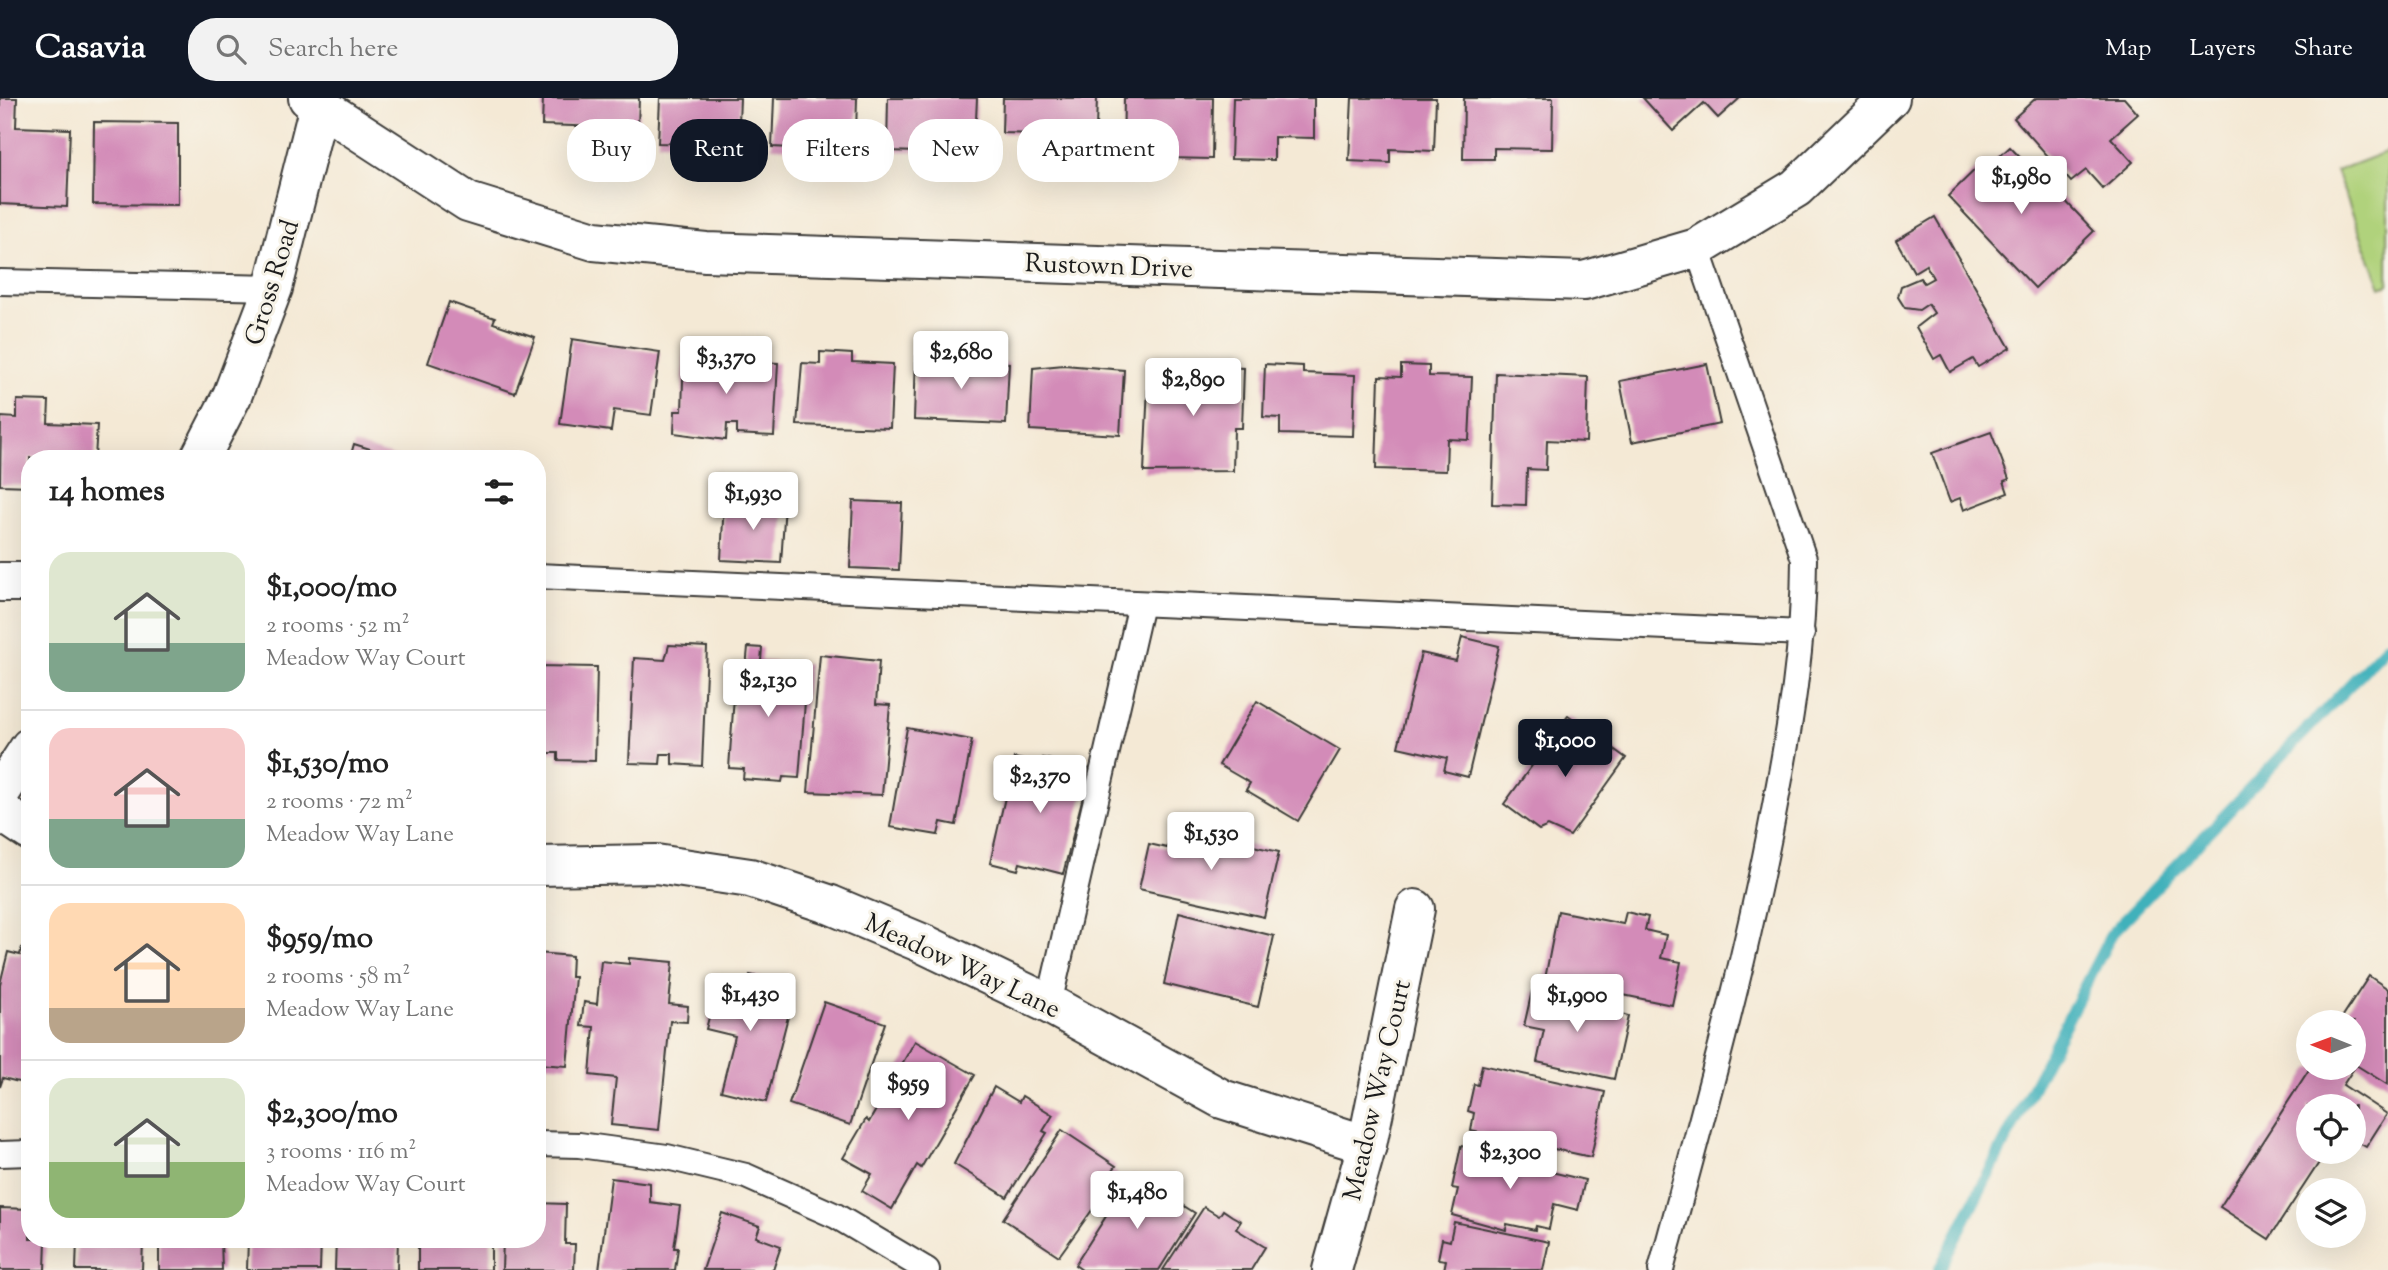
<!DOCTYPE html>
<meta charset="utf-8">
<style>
:root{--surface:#fff;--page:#f2f2f2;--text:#222;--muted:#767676;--line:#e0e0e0;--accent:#111827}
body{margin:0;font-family:"Sorts Mill Goudy",serif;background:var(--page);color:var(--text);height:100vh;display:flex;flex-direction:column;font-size:26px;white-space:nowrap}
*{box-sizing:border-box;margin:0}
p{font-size:23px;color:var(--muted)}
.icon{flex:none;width:38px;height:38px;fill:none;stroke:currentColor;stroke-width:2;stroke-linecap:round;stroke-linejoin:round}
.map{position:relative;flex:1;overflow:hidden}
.side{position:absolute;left:21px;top:352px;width:525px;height:798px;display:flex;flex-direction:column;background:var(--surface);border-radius:28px;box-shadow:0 7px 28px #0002}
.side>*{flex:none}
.hud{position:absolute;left:567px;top:21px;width:665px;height:63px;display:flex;gap:14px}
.needle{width:46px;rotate:271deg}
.tools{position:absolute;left:2296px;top:912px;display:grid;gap:14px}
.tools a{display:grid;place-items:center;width:70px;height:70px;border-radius:50%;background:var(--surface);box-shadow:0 7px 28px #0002;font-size:35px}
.price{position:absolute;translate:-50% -60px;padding:0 16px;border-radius:7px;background:#fff;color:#222;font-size:23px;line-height:46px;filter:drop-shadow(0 2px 4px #0008)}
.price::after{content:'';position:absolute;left:50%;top:42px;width:21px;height:16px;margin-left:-10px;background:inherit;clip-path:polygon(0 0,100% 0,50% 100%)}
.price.selected{background:var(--accent);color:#fff}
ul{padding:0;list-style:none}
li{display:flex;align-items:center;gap:21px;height:175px;padding:0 28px}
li+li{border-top:2px solid var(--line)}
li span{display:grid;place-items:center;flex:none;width:196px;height:140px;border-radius:21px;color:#555}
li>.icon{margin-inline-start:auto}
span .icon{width:84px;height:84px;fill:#fffc;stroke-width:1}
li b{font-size:30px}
h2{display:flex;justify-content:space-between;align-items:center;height:84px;padding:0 28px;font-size:30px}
.pill{padding:0 24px;border-radius:28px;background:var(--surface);box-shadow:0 7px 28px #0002;font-size:24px;line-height:63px}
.pill.selected{background:var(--accent);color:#fff}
header{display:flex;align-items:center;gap:42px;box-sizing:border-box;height:98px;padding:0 35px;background:var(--accent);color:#fff}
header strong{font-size:33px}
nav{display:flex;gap:38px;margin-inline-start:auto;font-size:24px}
.search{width:490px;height:63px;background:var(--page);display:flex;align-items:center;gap:18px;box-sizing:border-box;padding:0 24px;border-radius:28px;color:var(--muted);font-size:26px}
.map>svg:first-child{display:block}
.green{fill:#b0d27b;stroke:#66774c;stroke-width:2}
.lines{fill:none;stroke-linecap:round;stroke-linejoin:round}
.stream{stroke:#41b1bb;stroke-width:12}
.building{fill:#d38bb8}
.service-casing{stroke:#3c3b38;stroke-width:28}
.minor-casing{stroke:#3c3b38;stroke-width:42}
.tertiary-casing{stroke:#3c3b38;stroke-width:42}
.service{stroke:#fff;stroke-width:24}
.minor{stroke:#fff;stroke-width:38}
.tertiary{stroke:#fff;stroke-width:38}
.labels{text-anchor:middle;stroke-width:6;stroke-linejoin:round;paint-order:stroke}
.street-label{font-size:26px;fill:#1c1c1c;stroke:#f7f3e8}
</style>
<header>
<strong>Casavia</strong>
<div class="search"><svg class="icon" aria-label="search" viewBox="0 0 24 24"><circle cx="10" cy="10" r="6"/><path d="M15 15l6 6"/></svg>Search here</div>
<nav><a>Map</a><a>Layers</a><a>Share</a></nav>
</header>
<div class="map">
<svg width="2388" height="1172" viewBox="0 0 2388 1172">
<rect width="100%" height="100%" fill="#f7f3e8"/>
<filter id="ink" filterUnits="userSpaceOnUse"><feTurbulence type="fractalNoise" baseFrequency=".0143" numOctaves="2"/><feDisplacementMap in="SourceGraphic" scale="14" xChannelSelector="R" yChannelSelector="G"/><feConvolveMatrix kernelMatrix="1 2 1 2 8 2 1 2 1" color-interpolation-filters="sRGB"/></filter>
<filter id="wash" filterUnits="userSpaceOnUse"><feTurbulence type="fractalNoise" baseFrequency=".00686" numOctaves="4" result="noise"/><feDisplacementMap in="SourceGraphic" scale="28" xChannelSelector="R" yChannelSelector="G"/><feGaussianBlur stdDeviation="1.57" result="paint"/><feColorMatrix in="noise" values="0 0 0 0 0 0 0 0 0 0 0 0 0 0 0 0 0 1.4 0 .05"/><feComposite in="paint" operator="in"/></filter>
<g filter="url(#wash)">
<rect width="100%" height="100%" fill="#f4e9d5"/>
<polygon class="green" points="2388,53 2388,186 2381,189 2336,73"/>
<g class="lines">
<polyline class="stream" points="1939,1172 2112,835 2388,547"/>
</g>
<g id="blocks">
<g class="building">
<polygon points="0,0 17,0 16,29 70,31 67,109 0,106"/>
<polygon points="543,0 639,0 638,30 542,27"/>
<polygon points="660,0 740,0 739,25 699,25 698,46 658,45"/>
<polygon points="774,0 857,0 856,36 813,35 812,51 772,49"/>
<polygon points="888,0 977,0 975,44 945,42 945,64 919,63 919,54 887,53"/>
<polygon points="1003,0 1097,0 1095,61 1045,59 1046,36 1002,35"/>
<polygon points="1124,0 1213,0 1212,61 1123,59"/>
<polygon points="1233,0 1314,0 1314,40 1274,39 1274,62 1231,61"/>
<polygon points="1352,0 1436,0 1434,53 1390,51 1390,65 1349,63"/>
<polygon points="1464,0 1553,0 1552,51 1494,50 1494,61 1463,61"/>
<polygon points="1643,0 1740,0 1718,20 1704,5 1673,33"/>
<polygon points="2036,0 2124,0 2138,16 2111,40 2133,64 2103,91 2086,72 2071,84 2014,20"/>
<polygon points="94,24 178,25 178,107 93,106"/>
<polygon points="2010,49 2037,77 2039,75 2094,133 2035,190 1948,98 1983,64 1988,69"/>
<polygon points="1935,119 2010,250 1978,269 1973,261 1950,274 1941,257 1934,261 1916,229 1934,215 1928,206 1919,212 1905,210 1898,199 1901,188 1920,180 1924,185 1933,180 1926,167 1914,174 1896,142"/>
<polygon points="449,204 495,220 493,225 535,239 515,295 428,265"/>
<polygon points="572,241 660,254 651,317 614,312 611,333 560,326"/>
<polygon points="684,251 728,254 727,263 778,265 774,338 737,336 737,326 727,326 726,342 674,335 675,313 682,313"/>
<polygon points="820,254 852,256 852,264 893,266 890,330 797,327 802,265 820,266"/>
<polygon points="916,258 1009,265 1006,326 914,322"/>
<polygon points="1149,266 1244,270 1242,330 1234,330 1233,373 1144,374"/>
<polygon points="1265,266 1303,268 1303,275 1355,277 1353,338 1280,336 1280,320 1263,319"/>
<polygon points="1707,266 1720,326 1632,344 1620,283"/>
<polygon points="1064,267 1124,272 1120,337 1030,332 1033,270"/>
<polygon points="1401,267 1429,268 1429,278 1472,279 1469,342 1447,341 1446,373 1376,371 1379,278 1401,279"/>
<polygon points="1496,275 1588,279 1586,344 1547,342 1546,372 1527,371 1526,407 1492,406"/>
<polygon points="17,302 49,303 48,325 97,327 95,360 30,360 30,388 0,387 1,319 17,320"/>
<polygon points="1991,334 2009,381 2004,383 2008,395 1964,412 1960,400 1950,404 1932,355"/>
<polygon points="354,346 399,360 350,360"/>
<polygon points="724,402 785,406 781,465 721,462"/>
<polygon points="853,403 902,405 899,472 850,470"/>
<polygon points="1462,539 1499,548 1468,679 1444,673 1447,660 1398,649 1421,555 1456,563"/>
<polygon points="669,547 707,549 702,668 672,666 672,656 661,656 660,666 629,665 634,560 665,562"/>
<polygon points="748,549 762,550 761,563 808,566 799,680 783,679 782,684 743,681 744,671 729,670 736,569 746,570"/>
<polygon points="820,557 879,563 876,606 890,607 882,697 808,694"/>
<polygon points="537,568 597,569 595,663 558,662 558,655 543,655 544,646 537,646 539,603 537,603"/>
<polygon points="1257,603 1340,652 1298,723 1246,692 1250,685 1219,667"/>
<polygon points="1568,618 1626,660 1570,738 1548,728 1539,732 1504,706"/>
<polygon points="907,630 972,642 956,727 941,724 938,737 890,729"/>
<polygon points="1014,660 1041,666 1043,660 1090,671 1063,776 1020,765 1018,772 990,765"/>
<polygon points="1172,729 1279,754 1264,819 1139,791 1149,746 1167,750"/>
<polygon points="1558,813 1623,826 1626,814 1648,819 1645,832 1666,837 1661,860 1681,864 1672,907 1545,881"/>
<polygon points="1179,814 1274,838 1258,909 1164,886"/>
<polygon points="22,849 30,850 30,987 3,980 0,989 0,886 8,854 20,857"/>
<polygon points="537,855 572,858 571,879 575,879 567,968 537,966"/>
<polygon points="629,860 673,864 669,906 688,908 687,924 670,923 659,1032 611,1027 616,980 590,977 594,929 581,928 584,904 597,906 601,863 629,866"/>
<polygon points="750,877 771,882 768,893 793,899 766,1004 721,993 735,938 706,931 719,880 747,888"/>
<polygon points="2369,878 2388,891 2388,987 2356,967 2343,987 2387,1016 2366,1049 2354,1042 2354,1008 2308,1008 2308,1054 2326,1054 2269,1141 2220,1109 2310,970 2354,970 2354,924 2339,924"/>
<polygon points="1532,893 1619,911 1618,915 1628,918 1614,981 1537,964 1544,932 1524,928"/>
<polygon points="824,904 885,925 850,1027 789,1006"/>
<polygon points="915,943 975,977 921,1070 917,1067 892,1111 862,1093 872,1076 843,1060 866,1021 869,1024"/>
<polygon points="1482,967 1605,994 1591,1059 1471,1033 1474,1015 1468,1013 1474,986 1478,987"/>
<polygon points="994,989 1019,1004 1022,998 1053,1017 1043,1033 1047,1035 1007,1099 954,1066"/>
<polygon points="1062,1032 1116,1068 1113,1072 1118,1076 1059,1158 1003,1121"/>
<polygon points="1461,1048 1548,1067 1547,1073 1585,1082 1578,1112 1554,1106 1549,1131 1536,1128 1535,1132 1507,1126 1506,1132 1452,1117 1458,1091 1452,1090"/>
<polygon points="1133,1076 1195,1115 1159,1172 1082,1172 1075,1167"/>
<polygon points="611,1080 650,1085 650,1104 680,1108 674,1150 678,1150 675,1172 599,1172"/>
<polygon points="537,1105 566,1106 565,1146 575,1146 574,1172 502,1172 503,1141 537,1141"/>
<polygon points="1204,1109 1219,1118 1223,1112 1232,1118 1241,1123 1236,1131 1265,1149 1251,1172 1163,1172"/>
<polygon points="0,1110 30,1111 30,1141 46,1141 45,1172 0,1172"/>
<polygon points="722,1115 760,1128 756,1139 781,1148 773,1172 703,1172"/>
<polygon points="1454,1124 1549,1144 1543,1172 1444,1172 1446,1162 1438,1161 1442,1141 1450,1143"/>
<polygon points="77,1141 143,1141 142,1172 76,1172"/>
<polygon points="159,1141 221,1141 222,1172 159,1172"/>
<polygon points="248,1141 321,1141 320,1172 247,1172"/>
<polygon points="336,1141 398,1141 397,1172 335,1172"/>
<rect x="418" y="1141" width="73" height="31"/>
</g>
</g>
</g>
<g filter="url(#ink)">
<use href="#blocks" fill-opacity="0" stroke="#3c3b38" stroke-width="2"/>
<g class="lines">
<defs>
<g id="service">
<polyline points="0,184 273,190"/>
<polyline points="537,478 1802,535"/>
<polyline points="1049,906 1141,506"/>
<polyline points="537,1046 579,1047 667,1059 746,1078 836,1118 927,1172"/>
<polyline points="0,1056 30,1055"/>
<path d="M1661 1172C1702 1020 1745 868 1774 713 1790 629 1804 547 1804 461L1697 150"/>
</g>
<g id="minor">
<polyline points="308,0 468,104 594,143 706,154 1584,183 1697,150 1796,90 1890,0"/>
<polyline points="0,484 30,484"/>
<polyline points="0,713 30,733"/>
<polyline points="537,768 656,766 750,780 831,807 924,846 1049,906 1222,1001 1367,1047"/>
<polyline points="1332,1172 1367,1047 1415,811"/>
</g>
<g id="tertiary">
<polyline points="200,360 232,298 273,190 321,0"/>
<polyline points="0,695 30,649"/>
</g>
</defs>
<use href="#service" class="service-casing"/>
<use href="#minor" class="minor-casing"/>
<use href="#tertiary" class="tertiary-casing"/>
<use href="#service" class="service"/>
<use href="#minor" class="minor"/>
<use href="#tertiary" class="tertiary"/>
</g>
</g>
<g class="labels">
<g class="street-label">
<text transform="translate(1109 167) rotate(2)" y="9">Rustown Drive</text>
<text transform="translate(271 184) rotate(-73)" y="9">Gross Road</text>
<text transform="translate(963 867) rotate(25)" y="9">Meadow Way Lane</text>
<text transform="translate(1376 992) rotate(-77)" y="9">Meadow Way Court</text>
</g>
</g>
</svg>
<div class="tools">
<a><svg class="needle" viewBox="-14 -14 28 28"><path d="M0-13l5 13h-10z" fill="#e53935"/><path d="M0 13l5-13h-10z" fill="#767676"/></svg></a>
<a><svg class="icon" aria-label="locate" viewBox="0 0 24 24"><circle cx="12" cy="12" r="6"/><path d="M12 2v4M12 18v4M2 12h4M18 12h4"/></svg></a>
<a><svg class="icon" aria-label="layers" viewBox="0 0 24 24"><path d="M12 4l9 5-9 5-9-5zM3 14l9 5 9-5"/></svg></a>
</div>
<b class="price" style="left:2021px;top:118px">$1,980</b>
<b class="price" style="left:961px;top:293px">$2,680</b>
<b class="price" style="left:726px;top:298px">$3,370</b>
<b class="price" style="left:1193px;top:320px">$2,890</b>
<b class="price" style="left:753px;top:434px">$1,930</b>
<b class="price" style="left:768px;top:621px">$2,130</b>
<b class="price selected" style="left:1565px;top:681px">$1,000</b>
<b class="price" style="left:1040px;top:717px">$2,370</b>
<b class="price" style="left:1211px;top:774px">$1,530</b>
<b class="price" style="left:750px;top:935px">$1,430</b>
<b class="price" style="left:1577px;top:936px">$1,900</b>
<b class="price" style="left:908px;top:1024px">$959</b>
<b class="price" style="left:1510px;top:1093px">$2,300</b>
<b class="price" style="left:1137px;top:1133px">$1,480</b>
<div class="hud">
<a class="pill">Buy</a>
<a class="pill selected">Rent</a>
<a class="pill">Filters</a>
<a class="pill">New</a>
<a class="pill">Apartment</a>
</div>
<section class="side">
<h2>14 homes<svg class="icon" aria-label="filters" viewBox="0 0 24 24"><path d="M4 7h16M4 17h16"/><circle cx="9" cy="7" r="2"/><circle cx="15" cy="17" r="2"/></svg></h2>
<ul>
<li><span style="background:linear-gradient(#dfe7d0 65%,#7fa58c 0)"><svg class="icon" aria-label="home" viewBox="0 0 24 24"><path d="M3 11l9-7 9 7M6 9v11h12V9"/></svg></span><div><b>$1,000/mo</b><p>2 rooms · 52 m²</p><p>Meadow Way Court</p></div></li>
<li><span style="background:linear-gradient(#f6c9c9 65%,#7fa58c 0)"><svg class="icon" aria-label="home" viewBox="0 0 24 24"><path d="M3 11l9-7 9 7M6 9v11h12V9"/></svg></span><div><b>$1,530/mo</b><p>2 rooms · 72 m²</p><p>Meadow Way Lane</p></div></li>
<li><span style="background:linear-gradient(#ffd9b3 75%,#b9a48a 0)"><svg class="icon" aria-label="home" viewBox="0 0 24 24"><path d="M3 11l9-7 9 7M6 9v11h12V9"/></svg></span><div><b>$959/mo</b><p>2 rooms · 58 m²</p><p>Meadow Way Lane</p></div></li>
<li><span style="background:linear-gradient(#dfe7d0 60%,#8fb573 0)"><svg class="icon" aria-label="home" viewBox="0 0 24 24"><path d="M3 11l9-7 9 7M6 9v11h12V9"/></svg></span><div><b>$2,300/mo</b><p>3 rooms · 116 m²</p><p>Meadow Way Court</p></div></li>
</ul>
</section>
</div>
